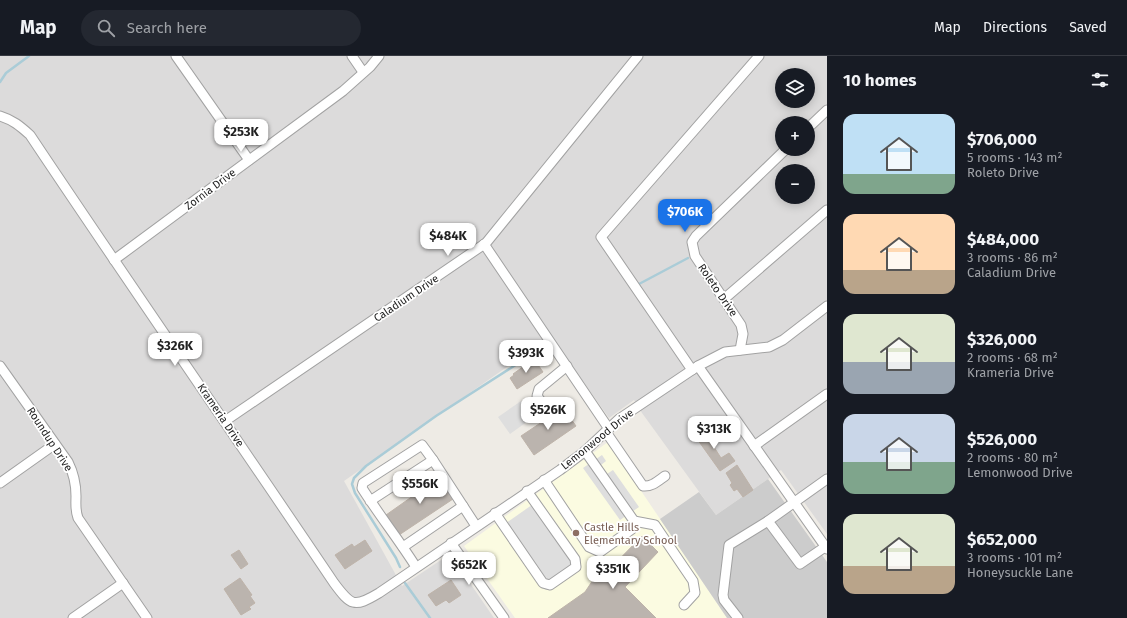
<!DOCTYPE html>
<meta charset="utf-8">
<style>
:root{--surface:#171b24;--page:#242831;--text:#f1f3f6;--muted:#9ea1a6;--line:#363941;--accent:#1a73e8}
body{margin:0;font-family:"Fira Sans",sans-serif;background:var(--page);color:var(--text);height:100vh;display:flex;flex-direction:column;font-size:15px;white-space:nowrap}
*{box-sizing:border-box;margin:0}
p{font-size:13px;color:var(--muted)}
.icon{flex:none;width:22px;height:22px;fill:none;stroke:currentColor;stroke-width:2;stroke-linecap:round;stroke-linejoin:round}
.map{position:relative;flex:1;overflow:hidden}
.sheet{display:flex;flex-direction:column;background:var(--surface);width:300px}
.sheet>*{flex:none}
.buttons{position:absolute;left:775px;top:12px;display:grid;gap:8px}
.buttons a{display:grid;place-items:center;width:40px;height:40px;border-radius:50%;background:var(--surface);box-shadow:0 2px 10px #0003;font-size:20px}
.price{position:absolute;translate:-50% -34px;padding:0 9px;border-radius:8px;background:#fff;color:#222;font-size:13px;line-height:26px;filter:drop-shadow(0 1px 2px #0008)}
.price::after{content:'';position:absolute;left:50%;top:24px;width:12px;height:9px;margin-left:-6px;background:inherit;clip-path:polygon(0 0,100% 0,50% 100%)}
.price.on{background:var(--accent);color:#fff}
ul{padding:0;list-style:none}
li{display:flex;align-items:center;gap:12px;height:100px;padding:0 16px}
li span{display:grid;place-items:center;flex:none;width:112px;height:80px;border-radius:12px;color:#555}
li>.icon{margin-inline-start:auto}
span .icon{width:48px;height:48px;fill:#fffc;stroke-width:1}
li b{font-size:17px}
h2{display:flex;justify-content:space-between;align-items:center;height:48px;padding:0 16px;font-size:17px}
header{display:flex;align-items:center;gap:24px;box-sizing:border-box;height:56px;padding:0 20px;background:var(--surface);border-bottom:1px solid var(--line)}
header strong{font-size:19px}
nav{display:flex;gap:22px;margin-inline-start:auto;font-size:14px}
.search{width:280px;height:36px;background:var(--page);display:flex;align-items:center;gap:10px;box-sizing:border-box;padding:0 14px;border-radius:22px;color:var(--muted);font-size:15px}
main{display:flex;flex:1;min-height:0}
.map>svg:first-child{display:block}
.residential{fill:#dcdbdb;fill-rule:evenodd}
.education{fill:#fbfbe1}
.religious{fill:#ccc}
.parking{fill:#dedede}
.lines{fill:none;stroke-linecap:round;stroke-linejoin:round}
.stream{stroke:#aaccd7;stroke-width:2.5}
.building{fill:#bbb4ae;stroke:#beb3a9}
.minor-casing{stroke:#a2a2a2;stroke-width:11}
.minor{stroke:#fff;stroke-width:9}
.education-dot{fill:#8d6e63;stroke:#fff;stroke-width:1.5}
.labels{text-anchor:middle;stroke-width:3.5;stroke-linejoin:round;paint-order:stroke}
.street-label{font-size:11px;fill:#1e1e1e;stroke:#fff}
.education-label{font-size:11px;fill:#785e54;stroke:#fff;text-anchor:start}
</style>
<header>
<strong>Map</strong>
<div class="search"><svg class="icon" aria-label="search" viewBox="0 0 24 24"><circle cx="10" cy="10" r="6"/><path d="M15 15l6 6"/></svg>Search here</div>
<nav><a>Map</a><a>Directions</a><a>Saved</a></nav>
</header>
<main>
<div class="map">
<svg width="827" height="562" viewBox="0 0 827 562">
<rect width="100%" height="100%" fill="#eeebe5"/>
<path class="residential" d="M0 0H827V478L781 414 716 459 642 357 634 344 609 362 551 280 344 425 402 530 450 498 494 562H0ZM782 19H808V45H782ZM782 67H808V93H782ZM782 115H808V141H782Z"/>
<polygon class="education" points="608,386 727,562 515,562 464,490"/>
<polygon class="religious" points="768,423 827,506 827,562 727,562 660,463 699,436 716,459"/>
<g class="parking">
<polygon points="521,345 524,349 526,348 535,360 510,378 498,361"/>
<polygon points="602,399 606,405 601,409 607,418 613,414 639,451 620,464 583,412"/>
<polygon points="539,444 581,504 581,511 576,517 551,534 547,534 541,532 499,472"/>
</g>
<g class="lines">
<g class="stream">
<polyline points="0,26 6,17 29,0"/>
<polyline points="639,228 688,202"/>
<polyline points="400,511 396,502 355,437 352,428 354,422 366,410 436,360 539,294 543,292"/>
<polyline points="405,527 430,562"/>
</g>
</g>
<g class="building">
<polygon points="534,303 543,316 517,333 510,322 514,319 513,318"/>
<polygon points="563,352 576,370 534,399 521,380"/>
<polygon points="710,370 715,376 707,381 712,388 714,387 716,390 714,391 721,402 729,397 735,405 720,415 695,380"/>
<polygon points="737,409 753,434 743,441 737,433 734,435 730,429 732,427 726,417"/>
<polygon points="436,419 453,443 399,479 386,459 420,435 418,431"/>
<polygon points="642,480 658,496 625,531 656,562 548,562 585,536 597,518 601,522"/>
<polygon points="365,484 372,495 345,513 335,499 352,488 354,491"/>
<polygon points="239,494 248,508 241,513 231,499"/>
<polygon points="240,522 252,539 250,540 255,547 249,551 251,553 241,559 224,533"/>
<polygon points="451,524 461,539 449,547 446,544 436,550 428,539"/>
</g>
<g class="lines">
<defs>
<g id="minor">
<polyline points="176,0 249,104"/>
<polyline points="352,0 363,16"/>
<path d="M0 60C13 64 20 70 30 79 130 229 233 377 334 527 351 550 354 552 379 537L560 414 584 396 619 363 698 310 725 296 769 291 783 284 827 250"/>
<polyline points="808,72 827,54"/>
<polyline points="484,188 609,373"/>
<polyline points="114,204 343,35 370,11 379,0"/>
<polyline points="724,243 827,154"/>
<polyline points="740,294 743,278 741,269 695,200 692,186 696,180 786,93"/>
<path d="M0 310 68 406C73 416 76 428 76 440 76 448 75 454 78 462L147 562"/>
<polyline points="698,310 827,493"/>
<polyline points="692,314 601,181 759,0"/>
<polyline points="547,353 537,340 539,333 567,310"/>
<polyline points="225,365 486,187 638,0"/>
<path d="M606 376 643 430C652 431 658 425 665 420"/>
<polyline points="754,390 827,338"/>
<polyline points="433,404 476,470"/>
<polyline points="544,424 589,491 600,496 632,473 634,465 585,395"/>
<polyline points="0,427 55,388"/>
<path d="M370 445 433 404 422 389 363 427 362 432C379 459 399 484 416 511"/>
<polyline points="495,457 543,527 550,529 576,511 575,503 527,435"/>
<polyline points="634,465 655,469 693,525 695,537 684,549"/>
<polyline points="451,487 504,562"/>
<polyline points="403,491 463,450"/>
<polyline points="825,491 800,508 768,465 827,423"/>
<polyline points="73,562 123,527"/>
<polyline points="738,562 724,544 723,539 729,489 768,465"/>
</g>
</defs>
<use href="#minor" class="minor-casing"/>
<use href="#minor" class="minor"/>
</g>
<circle class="education-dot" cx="576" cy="477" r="4"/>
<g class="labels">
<g class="street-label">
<text transform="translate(210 133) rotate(-37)" y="4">Zornia Drive</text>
<text transform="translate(718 234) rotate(56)" y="4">Roleto Drive</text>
<text transform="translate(406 242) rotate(-34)" y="4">Caladium Drive</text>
<text transform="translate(221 359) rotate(56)" y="4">Krameria Drive</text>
<text transform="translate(50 383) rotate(57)" y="4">Roundup Drive</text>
<text transform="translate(597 383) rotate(-39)" y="4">Lemonwood Drive</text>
</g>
<g class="education-label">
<text x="584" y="475">Castle Hills<tspan x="584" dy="13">Elementary School</tspan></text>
</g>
</g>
</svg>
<div class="buttons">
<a><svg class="icon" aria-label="layers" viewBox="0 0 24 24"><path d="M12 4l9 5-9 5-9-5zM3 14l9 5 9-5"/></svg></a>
<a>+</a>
<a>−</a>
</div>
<b class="price" style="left:241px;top:97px">$253K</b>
<b class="price on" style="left:685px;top:177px">$706K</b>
<b class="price" style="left:448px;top:201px">$484K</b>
<b class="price" style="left:175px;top:311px">$326K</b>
<b class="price" style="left:526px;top:318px">$393K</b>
<b class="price" style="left:548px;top:375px">$526K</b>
<b class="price" style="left:714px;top:394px">$313K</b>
<b class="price" style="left:420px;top:449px">$556K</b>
<b class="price" style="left:469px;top:530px">$652K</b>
<b class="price" style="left:613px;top:534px">$351K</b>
</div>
<section class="sheet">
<h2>10 homes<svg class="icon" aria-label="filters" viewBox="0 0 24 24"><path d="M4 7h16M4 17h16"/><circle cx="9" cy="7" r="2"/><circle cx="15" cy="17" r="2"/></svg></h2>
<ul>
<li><span style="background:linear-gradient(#bfe0f5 75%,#7fa58c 0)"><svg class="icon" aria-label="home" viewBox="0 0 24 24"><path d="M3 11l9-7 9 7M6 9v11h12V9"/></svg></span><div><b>$706,000</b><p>5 rooms · 143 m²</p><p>Roleto Drive</p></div></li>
<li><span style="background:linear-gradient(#ffd9b3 70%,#b9a48a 0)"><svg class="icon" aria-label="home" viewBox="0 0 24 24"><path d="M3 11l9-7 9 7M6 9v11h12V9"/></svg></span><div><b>$484,000</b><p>3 rooms · 86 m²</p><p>Caladium Drive</p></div></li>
<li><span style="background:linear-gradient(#dfe7d0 60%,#9aa5b1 0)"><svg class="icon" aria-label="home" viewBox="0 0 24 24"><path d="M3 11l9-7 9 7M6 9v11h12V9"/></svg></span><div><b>$326,000</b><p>2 rooms · 68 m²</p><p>Krameria Drive</p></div></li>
<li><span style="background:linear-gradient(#c9d6e8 60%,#7fa58c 0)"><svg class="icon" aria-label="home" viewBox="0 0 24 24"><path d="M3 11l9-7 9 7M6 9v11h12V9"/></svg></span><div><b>$526,000</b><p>2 rooms · 80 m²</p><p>Lemonwood Drive</p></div></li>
<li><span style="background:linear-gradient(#dfe7d0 65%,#b9a48a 0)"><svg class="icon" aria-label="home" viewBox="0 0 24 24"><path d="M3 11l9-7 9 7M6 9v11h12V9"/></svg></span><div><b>$652,000</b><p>3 rooms · 101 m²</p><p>Honeysuckle Lane</p></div></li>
</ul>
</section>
</main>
